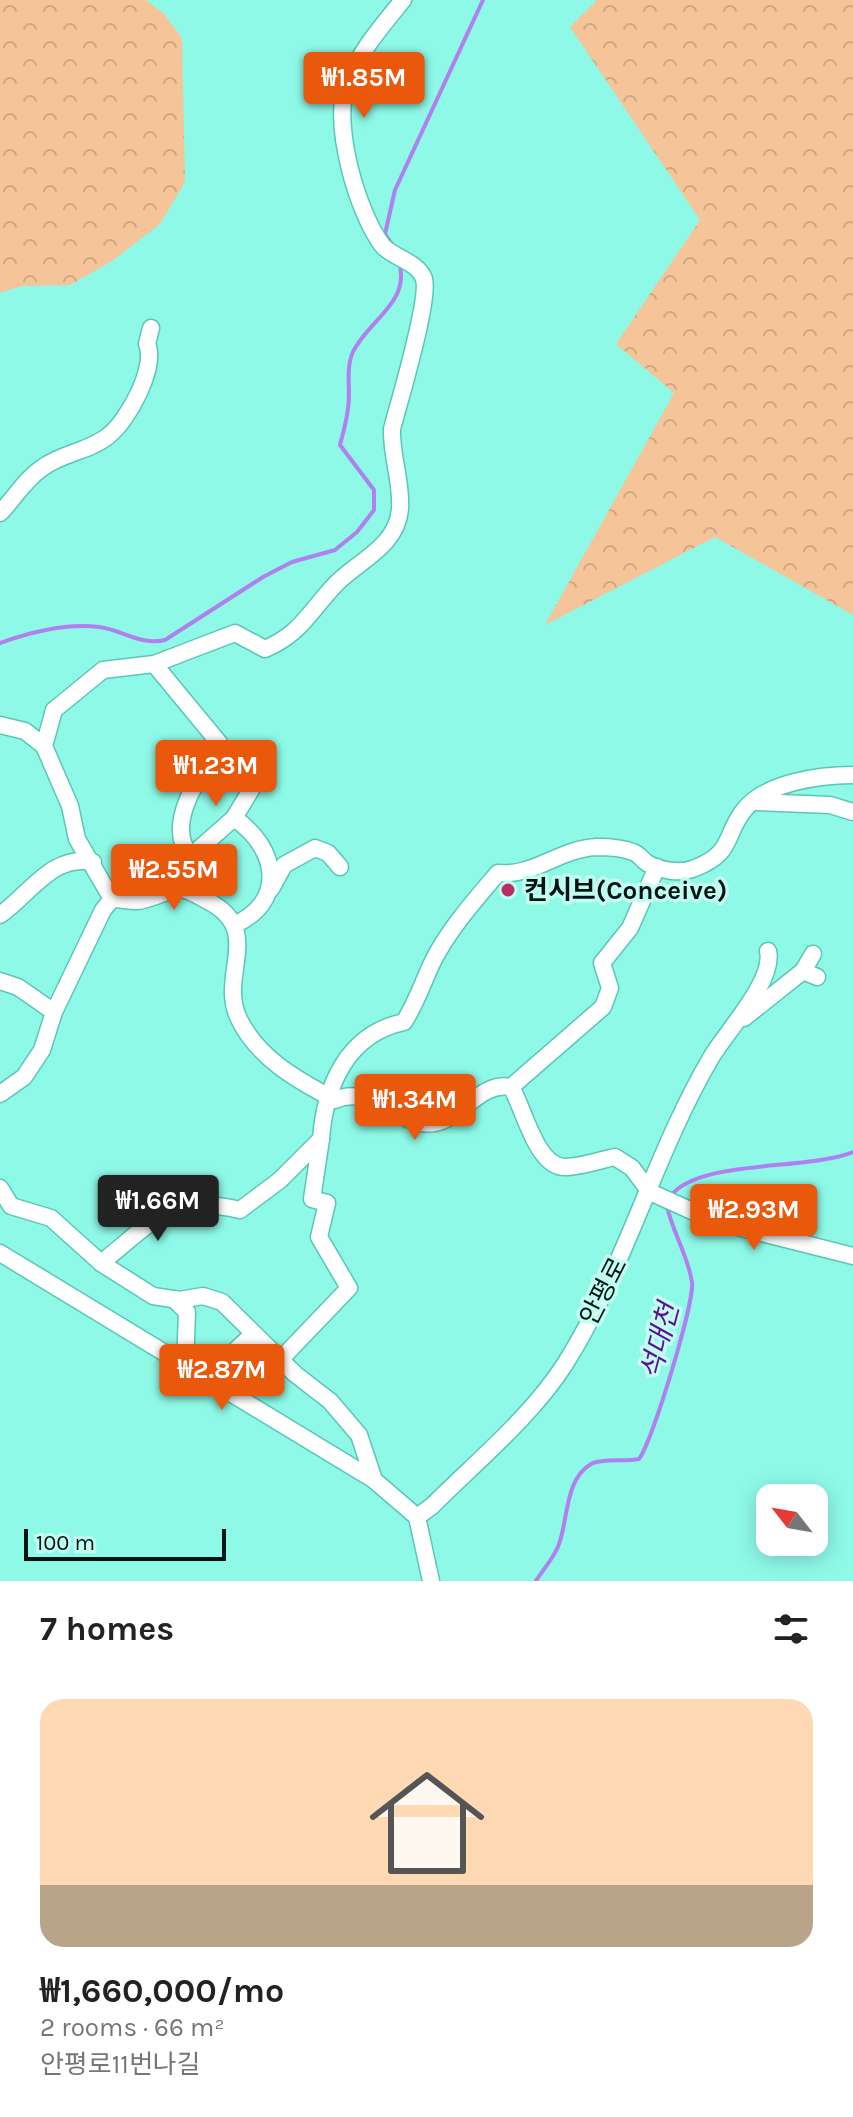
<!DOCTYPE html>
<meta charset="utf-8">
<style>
:root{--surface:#fff;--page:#f2f2f2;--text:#222;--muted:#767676;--line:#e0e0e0;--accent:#ea580c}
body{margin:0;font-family:Karla,"Noto Sans KR",sans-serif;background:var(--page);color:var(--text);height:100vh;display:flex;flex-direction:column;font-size:30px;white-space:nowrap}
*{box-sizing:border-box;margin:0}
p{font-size:26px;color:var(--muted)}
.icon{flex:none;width:44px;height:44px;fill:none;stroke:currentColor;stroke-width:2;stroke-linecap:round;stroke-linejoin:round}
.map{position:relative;height:1581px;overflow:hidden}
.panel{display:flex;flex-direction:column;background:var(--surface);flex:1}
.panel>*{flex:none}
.needle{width:52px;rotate:301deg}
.tools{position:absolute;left:756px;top:1484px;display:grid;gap:16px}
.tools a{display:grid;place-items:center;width:72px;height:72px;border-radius:16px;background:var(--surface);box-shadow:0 4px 20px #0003;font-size:40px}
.scale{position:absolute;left:24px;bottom:20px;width:202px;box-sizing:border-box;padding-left:8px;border:4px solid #001512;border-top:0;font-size:22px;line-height:28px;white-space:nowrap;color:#001512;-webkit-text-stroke:6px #c2fdf2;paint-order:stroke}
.price{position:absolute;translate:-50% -68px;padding:0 18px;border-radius:8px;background:var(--accent);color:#fff;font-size:26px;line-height:52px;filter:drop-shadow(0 2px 4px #0008)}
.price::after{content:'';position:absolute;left:50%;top:48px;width:24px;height:18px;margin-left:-12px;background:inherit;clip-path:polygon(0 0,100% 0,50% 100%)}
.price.active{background:#222;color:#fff}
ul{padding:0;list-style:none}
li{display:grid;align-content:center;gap:16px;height:424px;padding:0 40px}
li+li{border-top:2px solid var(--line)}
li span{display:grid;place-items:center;height:248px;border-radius:24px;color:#555}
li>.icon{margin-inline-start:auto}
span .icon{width:144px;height:144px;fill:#fffc;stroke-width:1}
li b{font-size:34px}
h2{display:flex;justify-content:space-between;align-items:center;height:96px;padding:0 40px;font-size:34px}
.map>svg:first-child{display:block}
.forest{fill:url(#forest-crowns)}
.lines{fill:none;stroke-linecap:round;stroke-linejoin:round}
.stream{stroke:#af80ee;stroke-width:4}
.minor-casing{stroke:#5ac6b6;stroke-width:19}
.minor{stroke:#fff;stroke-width:16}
.poi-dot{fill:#ba2e65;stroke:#c2fdf2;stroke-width:3}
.labels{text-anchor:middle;stroke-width:7;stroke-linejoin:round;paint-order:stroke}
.poi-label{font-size:26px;font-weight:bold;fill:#001512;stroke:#c2fdf2;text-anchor:start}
.street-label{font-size:26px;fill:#001512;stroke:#c2fdf2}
.water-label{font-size:28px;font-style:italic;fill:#5a1096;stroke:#c2fdf2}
</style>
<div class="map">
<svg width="853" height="1581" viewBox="0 0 853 1581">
<defs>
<pattern id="forest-crowns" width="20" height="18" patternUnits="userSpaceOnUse" patternTransform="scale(2)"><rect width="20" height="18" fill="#f5c499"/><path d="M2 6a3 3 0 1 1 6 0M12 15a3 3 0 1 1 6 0" fill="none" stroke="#d0a883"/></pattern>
</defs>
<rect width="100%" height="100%" fill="#8ef9e7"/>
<g class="forest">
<polygon points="0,0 146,0 164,14 182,38 185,182 160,224 112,261 70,285 22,286 0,293"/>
<polygon points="597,0 853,0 853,615 715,537 545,625 674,393 616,344 700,220 570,27"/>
</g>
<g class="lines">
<g class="stream">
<polyline points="393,246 385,234 395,190 483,0"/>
<path d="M0 643C31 632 66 623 99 627 123 630 141 646 165 640L263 577 292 562 335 550 357 532 374 510V490L340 445C343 433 347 420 348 408 351 390 345 369 353 352 368 320 411 303 399 262"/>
<path d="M670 1197C696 1159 805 1171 853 1152"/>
<path d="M536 1581C543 1569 555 1557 559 1544 568 1520 565 1479 591 1464 602 1458 625 1462 639 1459 652 1443 695 1301 692 1282 688 1256 672 1231 667 1206"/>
</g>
<defs>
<g id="minor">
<path d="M0 513C15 498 24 480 42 468 62 453 90 451 108 436 128 421 157 367 147 344L151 328"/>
<path d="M154 664 220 744 221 751C198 773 164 827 191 856L181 889"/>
<polyline points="0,725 25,731 44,746 70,806 77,839 112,899"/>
<path d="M44 746 54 710 103 670 154 664 235 633 265 649C300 634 308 614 333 587 355 562 397 548 400 509 402 482 391 456 392 429 399 402 430 300 424 279 418 261 392 258 382 245 357 211 333 127 346 87 357 54 382 26 403 0"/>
<polyline points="755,802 830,805 853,812"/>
<polyline points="191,856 234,818 255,783 252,762 221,751"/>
<polyline points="271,889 284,865 315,848 328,853 340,867"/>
<path d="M0 915C31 893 52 854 93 862"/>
<path d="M234 925C288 901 277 847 234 818"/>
<polyline points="803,971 813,954"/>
<polyline points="0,981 18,987 54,1012"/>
<polyline points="744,1018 803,971 817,977"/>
<polyline points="511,1087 603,1007 610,988 602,963 630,928 657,867"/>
<path d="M0 1094 24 1077 42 1050 54 1012 103 910 112 899C120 899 129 901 137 901 153 900 170 887 185 890 193 892 200 897 208 901 264 930 219 974 238 1017 257 1058 297 1080 335 1100 371 1083 400 1129 434 1123 462 1119 480 1081 511 1087 524 1108 536 1167 565 1167 581 1167 600 1160 615 1157L632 1168 650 1192 714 1221 853 1256"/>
<polyline points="0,1188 11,1206 51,1218 101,1263 153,1296 179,1300 203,1296 222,1302 295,1374 330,1401 359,1435 374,1480"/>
<polyline points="0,1253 374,1480 417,1517 431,1581"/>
<path d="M101 1263C153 1222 170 1193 240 1210L280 1180 321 1139C325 1086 347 1034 404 1022 417 1002 423 981 434 959 450 928 475 900 498 873 533 877 561 848 597 847 608 847 623 848 633 852 639 854 642 860 647 863 660 871 681 874 695 868 734 853 724 835 744 810 766 782 821 775 853 775"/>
<polyline points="174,1299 187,1312 185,1366"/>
<polyline points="281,1359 349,1288 319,1237 327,1203 312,1199 321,1139"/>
<polyline points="205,1379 253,1334"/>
<path d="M417 1517 432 1506C477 1461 531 1417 565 1364 626 1267 654 1154 712 1056 727 1031 775 980 768 951"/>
</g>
</defs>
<use href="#minor" class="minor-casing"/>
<use href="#minor" class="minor"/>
</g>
<circle class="poi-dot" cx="508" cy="890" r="8"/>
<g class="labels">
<g class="poi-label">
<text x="524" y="899">컨시브(Conceive)</text>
</g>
<g class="street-label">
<text transform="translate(603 1291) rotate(-63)" y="9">안평로</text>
</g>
<g class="water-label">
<text transform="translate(659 1341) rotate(-75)" y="10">석대천</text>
</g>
</g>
</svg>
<div class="tools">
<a><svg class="needle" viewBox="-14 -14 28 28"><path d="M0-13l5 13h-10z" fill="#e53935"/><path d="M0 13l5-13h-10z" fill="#767676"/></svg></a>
</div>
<div class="scale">100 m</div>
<b class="price" style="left:364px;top:120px">₩1.85M</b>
<b class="price" style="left:216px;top:808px">₩1.23M</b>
<b class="price" style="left:174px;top:912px">₩2.55M</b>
<b class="price" style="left:415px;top:1142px">₩1.34M</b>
<b class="price active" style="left:158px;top:1243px">₩1.66M</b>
<b class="price" style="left:754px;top:1252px">₩2.93M</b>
<b class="price" style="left:222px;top:1412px">₩2.87M</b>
</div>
<section class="panel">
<h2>7 homes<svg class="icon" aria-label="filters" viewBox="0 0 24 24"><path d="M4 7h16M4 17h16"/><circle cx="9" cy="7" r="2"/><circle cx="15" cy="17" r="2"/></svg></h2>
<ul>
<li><span style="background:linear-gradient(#ffd9b3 75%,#b9a48a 0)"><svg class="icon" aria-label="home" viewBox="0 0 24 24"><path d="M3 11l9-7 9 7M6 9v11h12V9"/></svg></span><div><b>₩1,660,000/mo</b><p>2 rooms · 66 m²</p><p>안평로11번나길</p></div></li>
</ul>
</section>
